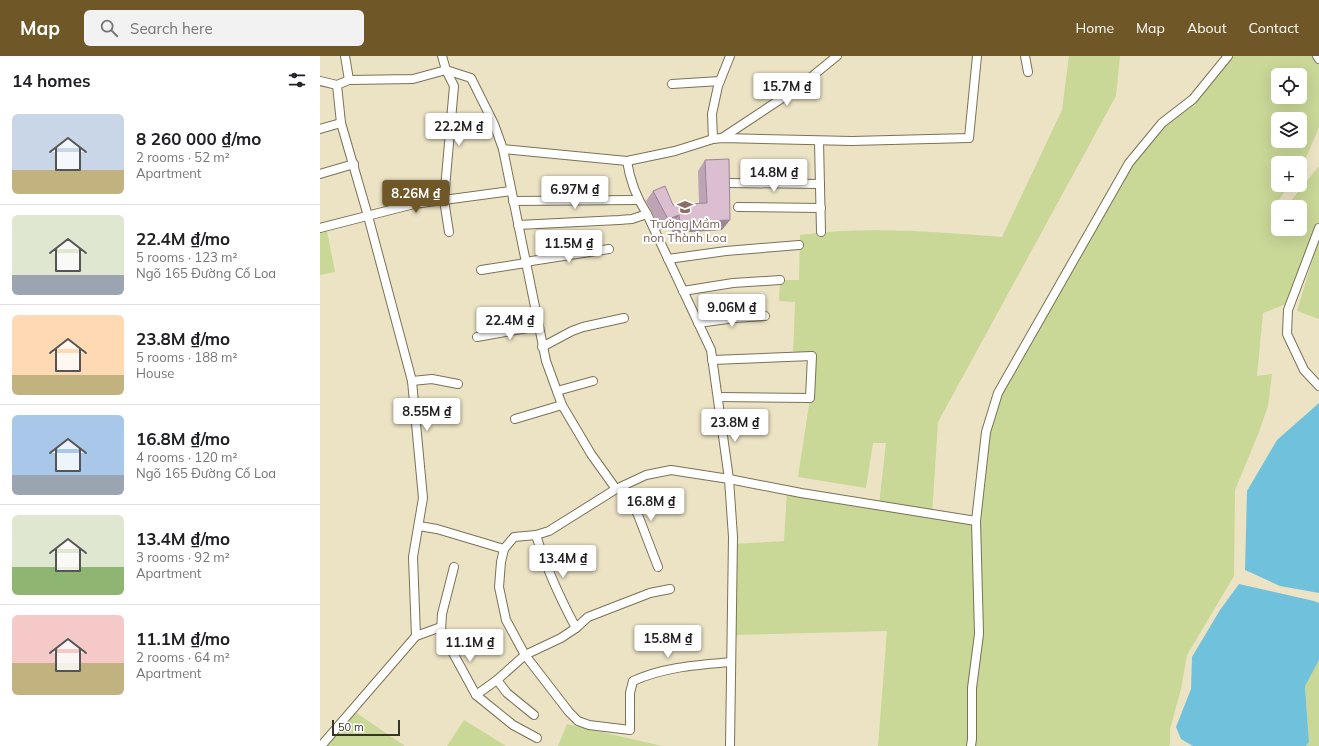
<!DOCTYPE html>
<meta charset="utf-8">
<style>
:root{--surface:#fff;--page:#f2f2f2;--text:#202124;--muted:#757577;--line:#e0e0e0;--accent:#6f5727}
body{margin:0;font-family:Mulish,sans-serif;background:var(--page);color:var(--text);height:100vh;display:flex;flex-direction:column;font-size:15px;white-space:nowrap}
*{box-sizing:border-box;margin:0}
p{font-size:13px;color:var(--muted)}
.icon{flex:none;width:22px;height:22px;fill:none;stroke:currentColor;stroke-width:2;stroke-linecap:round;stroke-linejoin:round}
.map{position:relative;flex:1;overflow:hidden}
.panel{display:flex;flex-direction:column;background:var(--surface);width:320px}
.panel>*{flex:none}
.fabs{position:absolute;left:951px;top:12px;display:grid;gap:8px}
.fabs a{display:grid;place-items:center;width:36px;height:36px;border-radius:6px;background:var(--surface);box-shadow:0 4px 16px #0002;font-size:20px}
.scale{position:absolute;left:12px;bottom:10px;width:68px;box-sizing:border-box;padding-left:4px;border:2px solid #363327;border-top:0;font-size:11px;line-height:14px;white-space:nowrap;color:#363327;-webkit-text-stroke:3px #fff;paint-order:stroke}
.price{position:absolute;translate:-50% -34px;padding:0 9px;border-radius:4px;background:#fff;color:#222;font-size:13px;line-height:26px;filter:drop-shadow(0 1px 2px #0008)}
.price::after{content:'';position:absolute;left:50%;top:24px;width:12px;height:9px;margin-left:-6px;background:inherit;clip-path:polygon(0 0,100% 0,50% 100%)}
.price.current{background:var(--accent);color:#fff}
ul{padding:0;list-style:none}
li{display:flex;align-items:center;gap:12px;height:100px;padding:0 12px}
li+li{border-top:1px solid var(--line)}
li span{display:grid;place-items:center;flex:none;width:112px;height:80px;border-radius:6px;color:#555}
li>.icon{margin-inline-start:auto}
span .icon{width:48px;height:48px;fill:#fffc;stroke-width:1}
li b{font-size:17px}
h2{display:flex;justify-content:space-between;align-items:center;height:48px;padding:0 12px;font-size:17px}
header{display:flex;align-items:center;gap:24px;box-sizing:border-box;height:56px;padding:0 20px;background:var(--accent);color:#fff}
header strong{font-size:19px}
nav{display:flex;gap:22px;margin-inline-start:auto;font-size:14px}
.search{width:280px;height:36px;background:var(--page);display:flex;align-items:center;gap:10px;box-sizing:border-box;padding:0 14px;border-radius:6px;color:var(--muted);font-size:15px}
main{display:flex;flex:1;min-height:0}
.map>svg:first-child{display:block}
.green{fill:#c9d797;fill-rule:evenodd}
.water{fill:#70c1db}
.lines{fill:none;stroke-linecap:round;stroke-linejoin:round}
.minor-casing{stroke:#7a7256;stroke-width:10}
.minor{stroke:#fff;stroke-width:8}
.wall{fill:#bda3b4}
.shaded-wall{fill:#9a8592}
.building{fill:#dcbed1;stroke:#9a8592}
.labels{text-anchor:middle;stroke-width:4;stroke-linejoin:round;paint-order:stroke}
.education-label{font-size:12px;fill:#785e54;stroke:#fff}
</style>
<header>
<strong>Map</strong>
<div class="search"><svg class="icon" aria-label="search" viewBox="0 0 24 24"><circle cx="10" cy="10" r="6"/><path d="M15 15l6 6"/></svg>Search here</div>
<nav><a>Home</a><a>Map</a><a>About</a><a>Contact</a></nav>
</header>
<main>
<section class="panel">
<h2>14 homes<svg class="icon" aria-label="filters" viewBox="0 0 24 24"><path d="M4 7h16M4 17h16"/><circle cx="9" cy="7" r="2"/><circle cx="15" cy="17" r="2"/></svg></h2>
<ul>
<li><span style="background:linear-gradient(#c9d6e8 70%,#c2b280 0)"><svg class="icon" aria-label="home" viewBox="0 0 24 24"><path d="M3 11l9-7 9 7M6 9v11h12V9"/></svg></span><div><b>8 260 000 ₫/mo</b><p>2 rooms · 52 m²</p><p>Apartment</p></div></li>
<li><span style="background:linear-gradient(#dfe7d0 75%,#9aa5b1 0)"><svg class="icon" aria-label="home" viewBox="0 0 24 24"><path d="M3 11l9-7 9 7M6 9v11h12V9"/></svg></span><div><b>22.4M ₫/mo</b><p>5 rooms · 123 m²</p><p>Ngõ 165 Đường Cổ Loa</p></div></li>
<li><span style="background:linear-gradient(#ffd9b3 75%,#c2b280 0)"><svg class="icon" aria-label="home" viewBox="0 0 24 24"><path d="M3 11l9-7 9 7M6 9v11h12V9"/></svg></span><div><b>23.8M ₫/mo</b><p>5 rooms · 188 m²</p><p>House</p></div></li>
<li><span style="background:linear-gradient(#a9c7e8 75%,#9aa5b1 0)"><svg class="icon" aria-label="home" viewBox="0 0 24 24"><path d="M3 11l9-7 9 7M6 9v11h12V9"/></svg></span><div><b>16.8M ₫/mo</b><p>4 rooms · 120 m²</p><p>Ngõ 165 Đường Cổ Loa</p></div></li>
<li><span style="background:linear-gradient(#dfe7d0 65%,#8fb573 0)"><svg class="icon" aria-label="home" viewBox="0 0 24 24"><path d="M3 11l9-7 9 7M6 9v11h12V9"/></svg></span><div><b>13.4M ₫/mo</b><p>3 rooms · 92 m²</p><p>Apartment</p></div></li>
<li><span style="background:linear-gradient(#f6c9c9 60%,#c2b280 0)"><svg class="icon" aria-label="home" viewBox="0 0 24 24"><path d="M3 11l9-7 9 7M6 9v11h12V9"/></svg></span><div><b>11.1M ₫/mo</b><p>2 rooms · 64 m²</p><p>Apartment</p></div></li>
</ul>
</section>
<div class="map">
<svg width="999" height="690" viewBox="0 0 999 690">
<rect width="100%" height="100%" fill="#ece3c5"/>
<g class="green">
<path d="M749 0H800L796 40 618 366 612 458 656 465 661 421 678 337 809 107 842 67 873 43 908 0H996L999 4V71L986 102 980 112V107H958V129H969L959 144 961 151H958V173H980V151H966L999 110V263L977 255 996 192 971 246 943 257 937 320 952 318 948 350 939 376 915 434 914 520 867 599 861 633 850 673V688L849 690H558L567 575 411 579 413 488 464 485 467 434 559 449 566 387H553L546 432 478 421 490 342 492 300H473L475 246 459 245 460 224H479L480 179C547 170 615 176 682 181L742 54ZM958 19H980V41H958ZM958 63H980V85H958Z"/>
<polygon points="6,170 15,216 0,219 0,172"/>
<polygon points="999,603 999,690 986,690 989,686 985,628"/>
<polygon points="32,654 85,690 1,690"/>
<polygon points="144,664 186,690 127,690"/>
<polygon points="247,668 342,690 238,690"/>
</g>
<g class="water">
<polygon points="999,347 999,537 960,530 925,514 927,435 957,384"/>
<polygon points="919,528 994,545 999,547 999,604 985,630 989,686 986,690 873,690 861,683 856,671 871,633 872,601 900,554"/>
</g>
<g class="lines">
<defs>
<g id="minor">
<polyline points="25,0 29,24"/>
<polyline points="122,0 126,14 151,22 174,68 183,93 226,305 242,349 271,398 296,433"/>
<polyline points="705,0 708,16"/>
<polyline points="997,0 999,3"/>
<polyline points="0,25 17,29 29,24 93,23 126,14 134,30 124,144 129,176"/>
<polyline points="352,28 400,25"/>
<polyline points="0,73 21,67"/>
<polyline points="402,82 479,31 517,0"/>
<polyline points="393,83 392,58 398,30 410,0"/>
<polyline points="499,85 501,176"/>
<polyline points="183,93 307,105 355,95 393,83 402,82 532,85 649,82 657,0"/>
<path d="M307 105C310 125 316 141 327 158L391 294 409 423 413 481 410 690"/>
<polyline points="0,118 34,108"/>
<polyline points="409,127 500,128"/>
<polyline points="193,145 317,144"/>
<polyline points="418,151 501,152"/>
<polyline points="198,169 299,164 312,163 327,158"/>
<polyline points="0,172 94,148 191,135"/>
<polyline points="999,172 968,254 967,278 984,314 999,330"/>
<polyline points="348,203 406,195 479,189"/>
<polyline points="205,206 289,193"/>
<polyline points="161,214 206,207"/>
<polyline points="363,235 413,227 460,224"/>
<polyline points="378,267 415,262 445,260"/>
<polyline points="157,281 219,270"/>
<polyline points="222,291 252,275 263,271 304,262"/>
<polyline points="392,304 492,300 490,342 398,341"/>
<polyline points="92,325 112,323 138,328"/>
<polyline points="237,335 273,325"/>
<polyline points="195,363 242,349"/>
<polyline points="303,430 318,459 338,511"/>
<polyline points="99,470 117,473 184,493"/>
<path d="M216 479C226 512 240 542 256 572"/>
<polyline points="134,511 122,558 121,575 156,639 193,669 217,682"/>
<polyline points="96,580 121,571"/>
<path d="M411 606C377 609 344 611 313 625L310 637V674L269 669 258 665 249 656 205 599 186 564 179 531 181 506 184 493 194 481 216 479 229 475 296 433 326 419 351 414 409 423 481 437 656 465"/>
<polyline points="177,624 187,637 214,659"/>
<polyline points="156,639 177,624 205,599 241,582 256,572 268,561 330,537 350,533"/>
<polyline points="1,690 96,580 93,501 103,442 92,325 48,160 21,67 17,29"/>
<polyline points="651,690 652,683 652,632 659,578 656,465 666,376 678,337 809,107 842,67 873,43 908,0"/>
</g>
</defs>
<use href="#minor" class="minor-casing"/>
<use href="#minor" class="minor"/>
</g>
<polygon class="wall" points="385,104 402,174 352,177 352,169 341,174 326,145 333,135 353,149 379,148 378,115"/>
<g class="shaded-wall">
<polygon points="359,159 352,169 341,174 348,163"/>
<polygon points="410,164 402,174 352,177 360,166"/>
</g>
<polygon class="building" points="409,103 410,164 360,166 359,159 348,163 333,135 345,130 353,149 387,147 385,104"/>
<defs>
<symbol id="school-bare" viewBox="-9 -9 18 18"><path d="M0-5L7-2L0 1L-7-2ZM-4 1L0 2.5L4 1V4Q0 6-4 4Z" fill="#8d6e63" stroke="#fff" stroke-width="2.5" paint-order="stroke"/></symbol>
</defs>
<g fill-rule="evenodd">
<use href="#school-bare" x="354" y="140" width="22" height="22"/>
</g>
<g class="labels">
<g class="education-label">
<text x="365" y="172">Trường Mầm<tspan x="365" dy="14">non Thành Loa</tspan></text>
</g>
</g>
</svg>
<div class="fabs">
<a><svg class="icon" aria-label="locate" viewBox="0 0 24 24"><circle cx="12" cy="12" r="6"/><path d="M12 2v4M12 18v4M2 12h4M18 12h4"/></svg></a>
<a><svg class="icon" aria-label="layers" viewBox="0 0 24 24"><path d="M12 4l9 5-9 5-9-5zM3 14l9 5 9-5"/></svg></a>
<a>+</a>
<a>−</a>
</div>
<div class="scale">50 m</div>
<b class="price" style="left:467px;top:51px">15.7M ₫</b>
<b class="price" style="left:139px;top:91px">22.2M ₫</b>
<b class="price" style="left:454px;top:137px">14.8M ₫</b>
<b class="price" style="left:255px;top:154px">6.97M ₫</b>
<b class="price current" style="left:96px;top:158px">8.26M ₫</b>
<b class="price" style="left:249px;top:208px">11.5M ₫</b>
<b class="price" style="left:412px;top:272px">9.06M ₫</b>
<b class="price" style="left:190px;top:285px">22.4M ₫</b>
<b class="price" style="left:107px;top:376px">8.55M ₫</b>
<b class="price" style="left:415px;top:387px">23.8M ₫</b>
<b class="price" style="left:331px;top:466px">16.8M ₫</b>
<b class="price" style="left:243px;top:523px">13.4M ₫</b>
<b class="price" style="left:348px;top:603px">15.8M ₫</b>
<b class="price" style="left:150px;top:607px">11.1M ₫</b>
</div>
</main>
